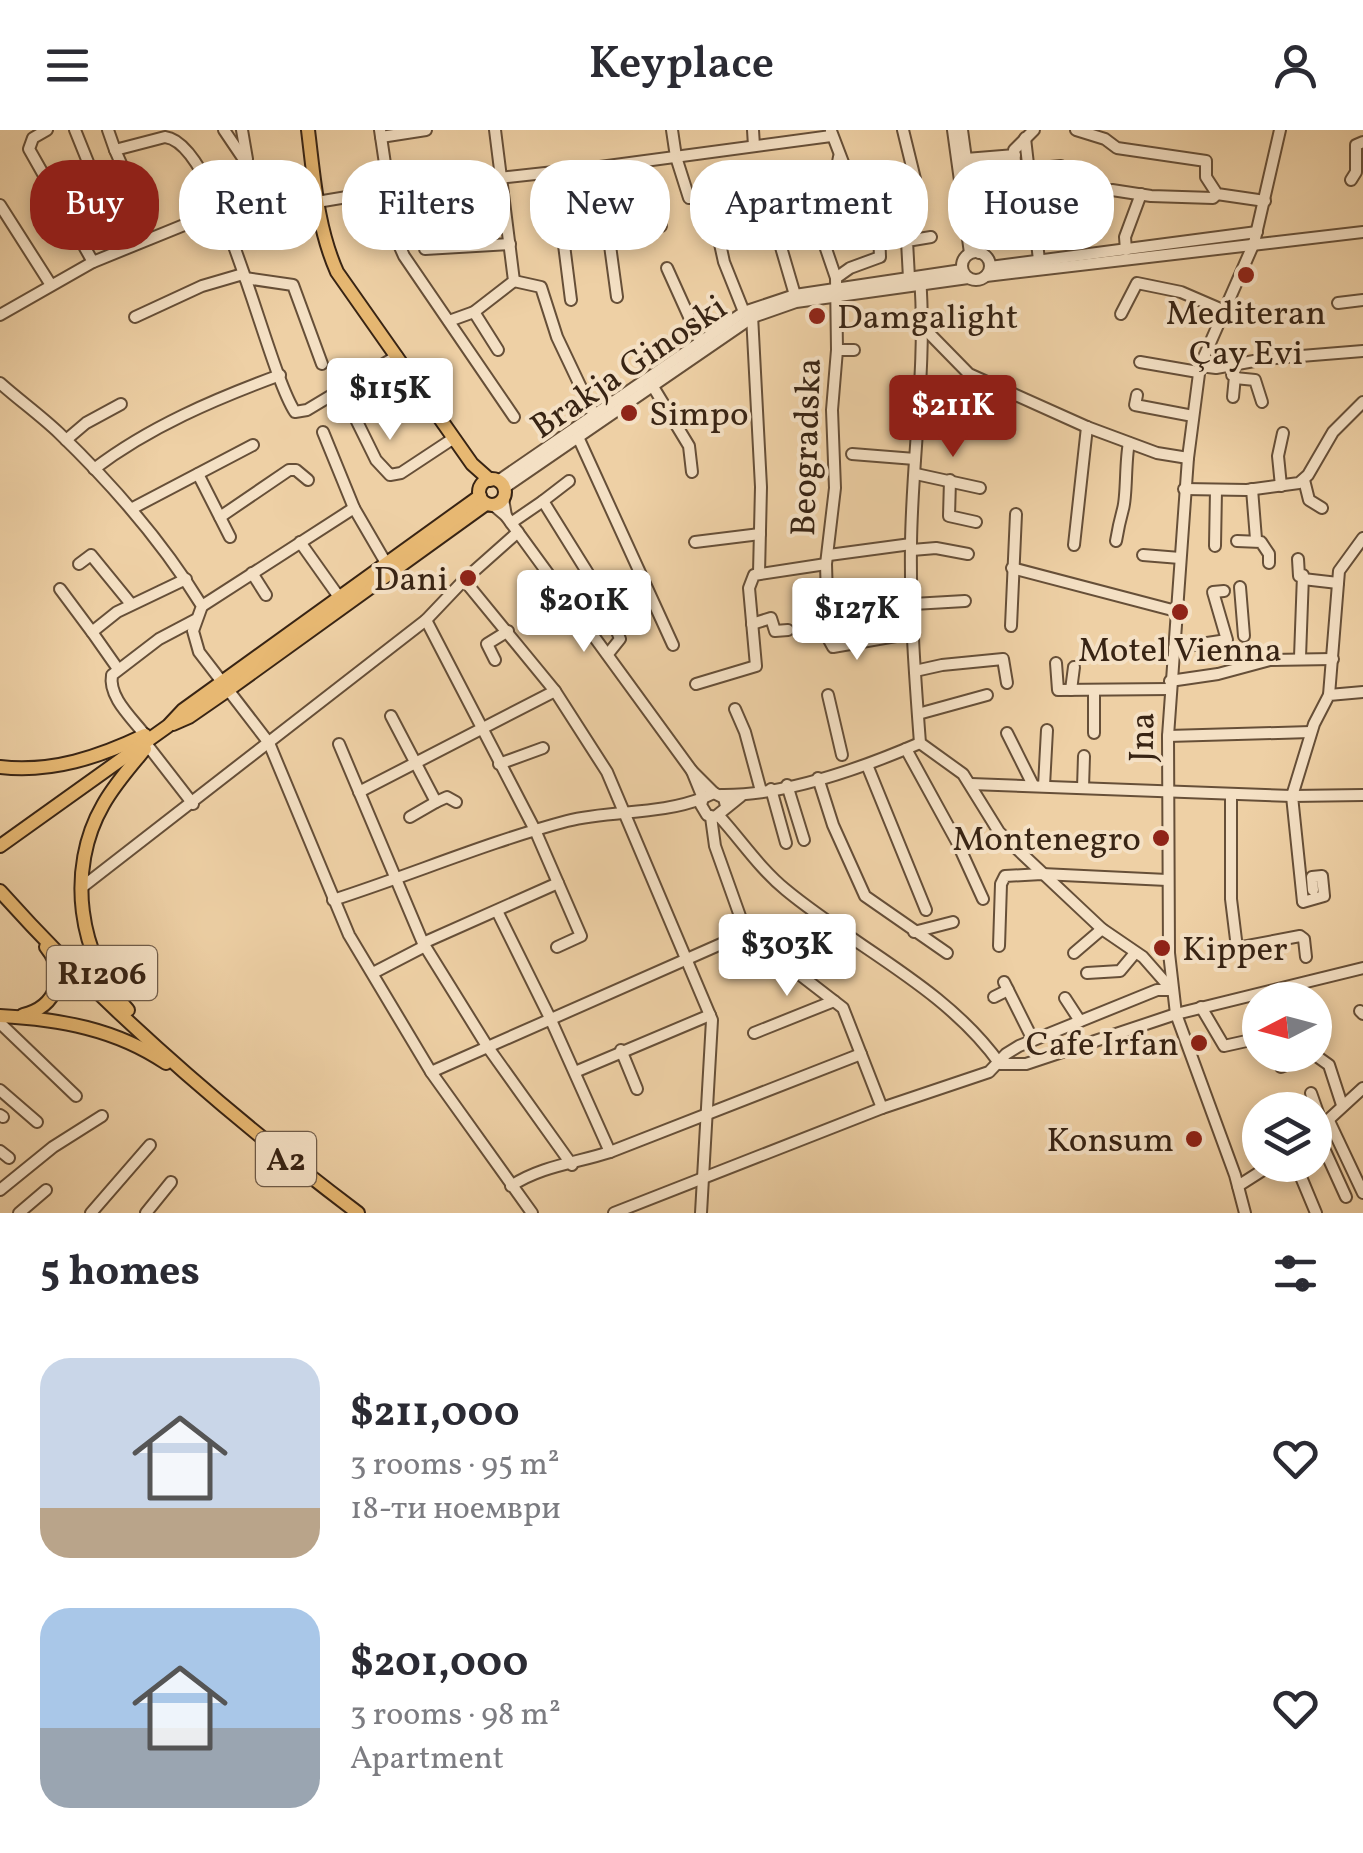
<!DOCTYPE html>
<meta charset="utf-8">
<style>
:root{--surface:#fff;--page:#f2f2f3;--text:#2b2b33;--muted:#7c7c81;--accent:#8f2418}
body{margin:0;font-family:Vollkorn,serif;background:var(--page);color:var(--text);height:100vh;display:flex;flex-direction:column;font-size:38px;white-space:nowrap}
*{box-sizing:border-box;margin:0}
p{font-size:32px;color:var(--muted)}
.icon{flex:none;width:55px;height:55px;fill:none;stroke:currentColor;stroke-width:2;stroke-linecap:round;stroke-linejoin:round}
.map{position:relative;height:1083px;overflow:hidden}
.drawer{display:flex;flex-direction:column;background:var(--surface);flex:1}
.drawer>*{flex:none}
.banner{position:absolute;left:30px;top:30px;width:1305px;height:90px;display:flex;gap:20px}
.needle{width:65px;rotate:264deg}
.buttons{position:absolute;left:1242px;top:852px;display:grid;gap:20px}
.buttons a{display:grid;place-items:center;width:90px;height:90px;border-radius:50%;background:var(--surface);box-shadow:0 5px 15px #0003;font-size:50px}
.price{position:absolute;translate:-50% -85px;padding:0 22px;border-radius:10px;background:#fff;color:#222;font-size:32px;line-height:65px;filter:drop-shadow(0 2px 5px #0008)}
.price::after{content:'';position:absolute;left:50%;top:60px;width:30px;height:22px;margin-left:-15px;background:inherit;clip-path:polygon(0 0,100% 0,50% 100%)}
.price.on{background:var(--accent);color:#fff}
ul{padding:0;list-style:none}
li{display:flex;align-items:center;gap:30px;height:250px;padding:0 40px}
li span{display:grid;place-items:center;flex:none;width:280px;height:200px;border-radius:30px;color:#555}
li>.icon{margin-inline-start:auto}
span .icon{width:120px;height:120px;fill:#fffc;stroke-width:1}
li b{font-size:42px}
h2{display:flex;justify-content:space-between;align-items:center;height:120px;padding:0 40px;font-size:42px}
.tag{padding:0 35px;border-radius:40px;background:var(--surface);box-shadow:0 5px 15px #0003;font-size:35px;line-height:90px}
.tag.on{background:var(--accent);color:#fff}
header{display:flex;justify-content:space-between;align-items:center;height:130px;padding:0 40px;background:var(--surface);font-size:45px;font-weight:600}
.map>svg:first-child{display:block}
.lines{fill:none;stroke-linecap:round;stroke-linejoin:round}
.minor-casing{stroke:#664f38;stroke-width:14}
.major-casing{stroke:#382414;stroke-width:16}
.minor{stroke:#f4e0c4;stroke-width:10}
.major{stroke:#e7b872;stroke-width:12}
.poi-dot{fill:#8f2418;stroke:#f4e0c4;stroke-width:4}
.labels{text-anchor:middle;stroke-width:8;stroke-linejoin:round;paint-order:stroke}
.shield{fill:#f4e0c4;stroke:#705c49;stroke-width:2.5}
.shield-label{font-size:32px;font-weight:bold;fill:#382414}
.poi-label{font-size:35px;fill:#382414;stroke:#f4e0c4;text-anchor:end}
.street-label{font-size:35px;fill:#382414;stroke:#f4e0c4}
</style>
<header><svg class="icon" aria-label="menu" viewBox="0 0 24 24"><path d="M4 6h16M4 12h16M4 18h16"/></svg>Keyplace<svg class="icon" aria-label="person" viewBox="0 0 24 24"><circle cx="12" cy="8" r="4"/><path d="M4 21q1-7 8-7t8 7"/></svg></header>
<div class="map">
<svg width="1363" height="1083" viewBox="0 0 1363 1083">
<rect width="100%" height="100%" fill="#eed0a5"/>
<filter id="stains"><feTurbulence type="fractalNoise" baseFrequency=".002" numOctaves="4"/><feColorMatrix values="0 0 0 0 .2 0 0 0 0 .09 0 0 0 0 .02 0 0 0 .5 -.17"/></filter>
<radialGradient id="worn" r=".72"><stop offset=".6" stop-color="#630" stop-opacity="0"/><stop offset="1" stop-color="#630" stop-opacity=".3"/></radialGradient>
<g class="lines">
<defs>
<g id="minor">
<polyline points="47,0 33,8 29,19 93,132"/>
<polyline points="75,0 94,47"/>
<polyline points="108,0 115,20"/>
<polyline points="224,0 276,77"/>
<polyline points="242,0 247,29"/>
<polyline points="380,0 396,108 404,126 514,287"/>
<polyline points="672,0 676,27 689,68"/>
<polyline points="753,0 754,16"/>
<polyline points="903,0 915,49"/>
<polyline points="953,0 970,123"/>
<polyline points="962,0 979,123"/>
<polyline points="1076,0 1105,9 1117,18 1206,31 1206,47 1217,64 1265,71"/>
<polyline points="381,7 426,0"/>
<polyline points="1025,8 1039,130"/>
<polyline points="966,29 1015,25"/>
<polyline points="600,37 609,108 661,96"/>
<polyline points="1030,39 1061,36"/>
<polyline points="1351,50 1356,42 1356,15 1363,12"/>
<path d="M130 54 115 20 165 7C219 13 265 236 295 282L307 280 397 226"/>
<polyline points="1112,60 1151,66 1213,68 1217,64"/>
<polyline points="999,65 999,60 1017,55 1014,20 1034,0"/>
<polyline points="766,66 795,165"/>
<polyline points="711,73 724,132 744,182"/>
<polyline points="0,75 51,155"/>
<polyline points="561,91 571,170"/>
<polyline points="564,114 609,108 617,167"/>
<polyline points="425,119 510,114"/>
<polyline points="1126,120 1125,107 1141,64"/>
<circle cx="976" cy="136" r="14"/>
<polyline points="990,137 1257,102"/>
<polyline points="667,138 700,211"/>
<polyline points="986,146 1363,102"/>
<path d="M920 147C927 236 912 325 911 414 910 480 915 547 920 613L963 644 999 702 1102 799 1143 827 1172 860"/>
<polyline points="245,148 293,155 322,234"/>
<polyline points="836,148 823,110 839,27"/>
<polyline points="909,148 907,111 931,107"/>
<polyline points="514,151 541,157 557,207 594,285"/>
<polyline points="1338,173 1363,170"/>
<polyline points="1227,177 1254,189"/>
<polyline points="474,182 498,220"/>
<polyline points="1121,184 1137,153 1181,162 1225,181"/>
<polyline points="0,185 93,132 221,80 317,72 389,60 600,37 831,6"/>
<polyline points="752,185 761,357 759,443"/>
<polyline points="135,187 202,156 243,144"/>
<polyline points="449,191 474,182 514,151 495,0"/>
<polyline points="924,198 969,244 1087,297 1157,323 1188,328"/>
<polyline points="837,220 854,220"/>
<polyline points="1263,229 1363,221"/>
<polyline points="1140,232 1198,242"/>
<polyline points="1200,236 1216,238 1254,231"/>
<polyline points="1232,245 1235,246 1233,267"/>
<polyline points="1235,248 1255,250 1262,272"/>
<path d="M0 253C19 270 40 285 59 303 114 356 162 411 202 476L193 501 199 522 269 613 349 805 431 942 532 1083"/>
<polyline points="652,255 689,316 692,342"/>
<polyline points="341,259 376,330 390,345 401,343 454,308"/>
<polyline points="1137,265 1135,275 1193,286"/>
<polyline points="323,302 354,378 386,433"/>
<polyline points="578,307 673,515"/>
<polyline points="66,310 86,293 121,274"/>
<polyline points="852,324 915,329"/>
<path d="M94 339C149 297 215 269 280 245"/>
<polyline points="198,344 230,407"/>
<polyline points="916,344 980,358"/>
<polyline points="950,350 949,386 976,392"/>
<polyline points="1304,350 1309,370 1322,378"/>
<polyline points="498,351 744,182 795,165 962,140"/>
<polyline points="569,351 543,371 604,469 620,509 608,524"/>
<polyline points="1281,356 1278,326 1283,303"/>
<polyline points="504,358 753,187 796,172 968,148"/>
<polyline points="1184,359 1247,360 1299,353 1308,345 1333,302 1363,272"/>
<polyline points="1252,359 1256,409"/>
<polyline points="503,369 506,386"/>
<polyline points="493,375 506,386 692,641 714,663"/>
<polyline points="133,378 253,315"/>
<polyline points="220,387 289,340 296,340 308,350"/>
<polyline points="511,393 543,371"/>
<path d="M1116 411C1118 399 1120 390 1123 379 1127 366 1125 331 1129 313"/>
<polyline points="1237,411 1261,412 1269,424 1269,433"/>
<polyline points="300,412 339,467"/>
<polyline points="695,412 760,404"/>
<polyline points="1074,415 1087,297"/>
<polyline points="1215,416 1216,360"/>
<polyline points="912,420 936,418 968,424"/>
<polyline points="829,425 911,414"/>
<polyline points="1143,425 1180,428"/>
<polyline points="1298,429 1299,446 1303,445 1300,527"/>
<polyline points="79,434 91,425 131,474"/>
<polyline points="1012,438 1176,481"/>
<polyline points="252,443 266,465"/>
<polyline points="1303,449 1338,453"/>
<polyline points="464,450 555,561 607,642 712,890 701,1083"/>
<polyline points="1240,457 1244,506"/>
<polyline points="60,459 92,502 117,482 186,449"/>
<polyline points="604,469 619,460"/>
<polyline points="827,469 826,434 835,358 832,280 837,220 836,148 850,138 880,127 879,101 844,35 831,1"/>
<polyline points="913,474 965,471"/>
<polyline points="202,476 354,378"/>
<polyline points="426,490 535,700 581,806 557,817"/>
<polyline points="752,494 771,488 775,501 788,500"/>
<polyline points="1011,496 1016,384"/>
<polyline points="92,502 118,539"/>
<polyline points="828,508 833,517 913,503"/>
<polyline points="1174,518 1227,510 1213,462 1224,461"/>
<polyline points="495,530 487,514 508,501"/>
<polyline points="1056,533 1058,560 1170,559"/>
<polyline points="915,541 942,535 1003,529 1007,553"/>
<polyline points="1170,551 1218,544 1270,530 1333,529"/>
<polyline points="696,554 756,536 749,458 754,445 826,434"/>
<polyline points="1071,560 1074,537"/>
<polyline points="1094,560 1094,603"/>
<polyline points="828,565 842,625"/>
<polyline points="1329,565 1339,441 1363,408"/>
<polyline points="735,579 745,602 761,661"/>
<polyline points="918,584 987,565"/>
<polyline points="391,586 436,672 447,667 456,672"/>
<polyline points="1007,603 1033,655"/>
<path d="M145 605C132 588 108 567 112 545L159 509 195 490"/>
<polyline points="1168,606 1311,602"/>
<polyline points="339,614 423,813 487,916 572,1035"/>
<polyline points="148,616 193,674"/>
<polyline points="906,619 957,712 983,769"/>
<polyline points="499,634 543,618"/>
<polyline points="867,635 926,780"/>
<polyline points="818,648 833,695 865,766 947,823"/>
<polyline points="971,654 1292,666 1314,594 1329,565 1363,562"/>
<polyline points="787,655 804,710"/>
<polyline points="1044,656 1047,600"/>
<polyline points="1083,658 1084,626"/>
<polyline points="771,659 786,713"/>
<polyline points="359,662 555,561"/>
<path d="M721 665C784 666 862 638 920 613"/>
<polyline points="1231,665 1231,769 1237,818 1300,806 1304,809 1306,827"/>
<polyline points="726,676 724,668 714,663 703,668 701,675 707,685 715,687 741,666"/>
<path d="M719 686C741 710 760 739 786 760 856 818 946 858 1000 934H1026L1176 884 1363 838"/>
<polyline points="410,687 436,672"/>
<polyline points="711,687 715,716 746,803 843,878 882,978"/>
<polyline points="81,758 426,490 464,450 518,402"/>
<polyline points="1313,760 1312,747 1322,746 1324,766 1303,772 1292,666 1363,665"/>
<path d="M333 770C411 745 488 712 567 691 612 680 660 685 703 668L692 641"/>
<polyline points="497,781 550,888 610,1022"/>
<polyline points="914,802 953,792"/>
<polyline points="423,813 558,753"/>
<polyline points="999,816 1001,754 1005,746 1042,744 1167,750"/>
<polyline points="1074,823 1102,799"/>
<polyline points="373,843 425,816"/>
<polyline points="1087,843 1120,841 1135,823"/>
<polyline points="1004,852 1033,910"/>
<polyline points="994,867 1008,860"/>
<polyline points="1065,868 1080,891"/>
<polyline points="1201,877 1224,916 1260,908"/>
<polyline points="1360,881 1363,884"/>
<polyline points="0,893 76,966"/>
<polyline points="754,903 834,871"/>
<polyline points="621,920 637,959"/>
<polyline points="1315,925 1329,935 1342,975"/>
<polyline points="1281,937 1314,925"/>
<polyline points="431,942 746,803"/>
<polyline points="575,942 710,885"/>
<polyline points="0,960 37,992"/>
<polyline points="1311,963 1322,994"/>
<polyline points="0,985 3,987"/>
<polyline points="1329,991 1363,1063"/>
<polyline points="1316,1001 1346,1067"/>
<polyline points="1315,1002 1363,958"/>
<polyline points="0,1021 9,1028"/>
<polyline points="1296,1035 1316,1083"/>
<path d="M511 1056C541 1036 576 1033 610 1022L861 924"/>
<polyline points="1238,1056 1271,1035"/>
<polyline points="0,1060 53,1017 102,986"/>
<polyline points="19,1083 46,1060"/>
<polyline points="91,1083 150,1015"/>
<polyline points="146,1083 171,1052"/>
<polyline points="614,1083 882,978 989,942 1006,924 1019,916 1157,860 1171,860"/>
<polyline points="1245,1083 1235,1045 1176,884 1169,823 1168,606 1188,328 1200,236 1254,113 1280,0"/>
</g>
<g id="major">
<path d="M308 0C314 48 317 97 337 142L472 334 490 350"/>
<circle cx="492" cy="362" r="13"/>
<polyline points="173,594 189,587 228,560 486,374"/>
<path d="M0 637C52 643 99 627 145 605"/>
<polyline points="0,716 168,596 183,580 480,366"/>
<path d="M0 761C107 881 230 986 358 1083"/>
<path d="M128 880C78 827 66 739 103 675 114 655 130 637 145 619"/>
<path d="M23 885C57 877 68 844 46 817"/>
<path d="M0 886C59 889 116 899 166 933"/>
</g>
</defs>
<use href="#minor" class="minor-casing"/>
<use href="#major" class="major-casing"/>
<use href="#minor" class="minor"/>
<use href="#major" class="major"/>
</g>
<g class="poi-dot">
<circle cx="1246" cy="145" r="10"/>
<circle cx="817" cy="186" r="10"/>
<circle cx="629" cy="283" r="10"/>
<circle cx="468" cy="448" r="10"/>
<circle cx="1180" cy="482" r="10"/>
<circle cx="1161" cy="708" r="10"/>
<circle cx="1162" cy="818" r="10"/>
<circle cx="1199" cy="913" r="10"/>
<circle cx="1194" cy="1009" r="10"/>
</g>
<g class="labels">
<g class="shield">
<rect x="47" y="816" width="110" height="54" rx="8"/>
<rect x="256" y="1002" width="60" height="54" rx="8"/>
</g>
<g class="shield-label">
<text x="102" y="854">R1206</text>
<text x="286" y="1040">A2</text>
</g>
<g class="poi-label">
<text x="1246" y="194" text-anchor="middle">Mediteran<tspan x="1246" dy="40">Çay Evi</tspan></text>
<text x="837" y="198" text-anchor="start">Damgalight</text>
<text x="649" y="295" text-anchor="start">Simpo</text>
<text x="448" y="460">Dani</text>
<text x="1180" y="531" text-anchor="middle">Motel Vienna</text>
<text x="1141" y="720">Montenegro</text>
<text x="1182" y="830" text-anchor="start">Kipper</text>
<text x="1179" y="925">Cafe Irfan</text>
<text x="1174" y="1021">Konsum</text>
</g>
<g class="street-label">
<text transform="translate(628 236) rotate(-34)" y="12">Brakja Ginoski</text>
<text transform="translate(805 317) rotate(-88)" y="12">Beogradska</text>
<text transform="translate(1141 607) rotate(-89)" y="12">Jna</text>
</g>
</g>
<rect width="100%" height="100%" filter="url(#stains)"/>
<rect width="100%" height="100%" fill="url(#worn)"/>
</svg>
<div class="buttons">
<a><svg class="needle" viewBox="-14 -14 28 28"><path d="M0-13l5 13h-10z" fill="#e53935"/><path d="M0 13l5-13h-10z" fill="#7c7c81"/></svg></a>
<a><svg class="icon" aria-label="layers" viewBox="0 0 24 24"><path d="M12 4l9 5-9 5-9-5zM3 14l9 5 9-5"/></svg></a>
</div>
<b class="price" style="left:390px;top:313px">$115K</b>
<b class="price on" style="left:953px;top:330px">$211K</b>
<b class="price" style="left:584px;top:525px">$201K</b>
<b class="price" style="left:857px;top:533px">$127K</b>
<b class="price" style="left:787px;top:869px">$303K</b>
<div class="banner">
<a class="tag on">Buy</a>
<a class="tag">Rent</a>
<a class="tag">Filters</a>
<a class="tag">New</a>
<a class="tag">Apartment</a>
<a class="tag">House</a>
</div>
</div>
<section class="drawer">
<h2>5 homes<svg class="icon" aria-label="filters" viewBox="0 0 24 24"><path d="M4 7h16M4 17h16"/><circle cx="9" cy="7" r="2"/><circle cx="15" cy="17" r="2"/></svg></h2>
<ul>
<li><span style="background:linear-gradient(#c9d6e8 75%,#b9a48a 0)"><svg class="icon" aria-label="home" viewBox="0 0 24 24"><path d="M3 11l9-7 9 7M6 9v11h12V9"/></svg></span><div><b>$211,000</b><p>3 rooms · 95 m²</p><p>18-ти ноември</p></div><svg class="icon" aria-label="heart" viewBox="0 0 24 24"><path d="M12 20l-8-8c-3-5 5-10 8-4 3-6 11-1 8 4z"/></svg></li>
<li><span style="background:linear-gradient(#a9c7e8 60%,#9aa5b1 0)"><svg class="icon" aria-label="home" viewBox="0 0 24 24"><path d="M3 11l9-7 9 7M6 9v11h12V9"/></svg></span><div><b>$201,000</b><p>3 rooms · 98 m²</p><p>Apartment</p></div><svg class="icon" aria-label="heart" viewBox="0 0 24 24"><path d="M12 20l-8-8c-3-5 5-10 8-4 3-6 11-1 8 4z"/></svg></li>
</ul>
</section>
